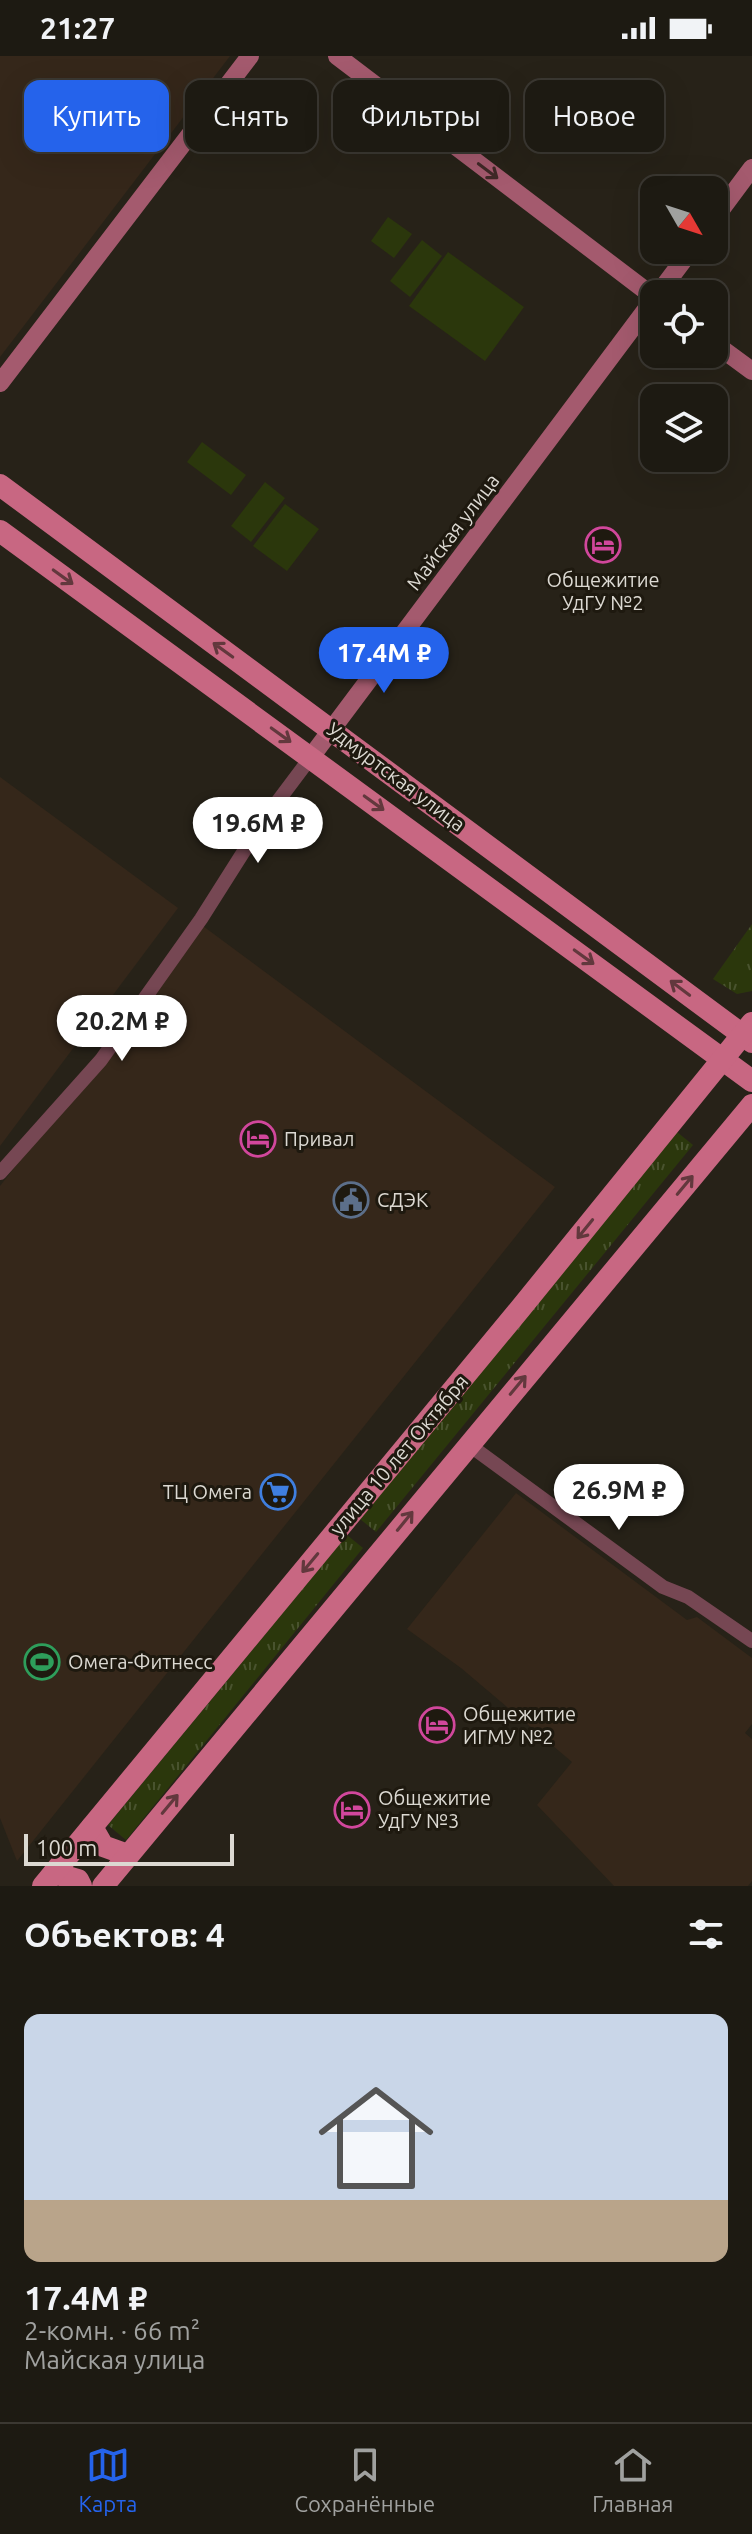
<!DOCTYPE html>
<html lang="ru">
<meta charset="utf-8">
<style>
:root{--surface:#1d1a12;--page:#2a2720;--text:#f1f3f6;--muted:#a0a19f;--line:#3b3832;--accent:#2563eb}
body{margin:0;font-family:Ubuntu,sans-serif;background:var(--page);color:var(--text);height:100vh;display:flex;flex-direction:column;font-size:30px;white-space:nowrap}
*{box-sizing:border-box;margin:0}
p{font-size:26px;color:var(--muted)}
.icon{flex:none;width:44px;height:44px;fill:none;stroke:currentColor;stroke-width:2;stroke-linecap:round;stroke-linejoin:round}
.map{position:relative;height:1830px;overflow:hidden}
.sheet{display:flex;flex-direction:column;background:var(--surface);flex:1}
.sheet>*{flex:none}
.top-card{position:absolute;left:24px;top:24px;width:704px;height:72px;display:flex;gap:16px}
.needle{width:52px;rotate:129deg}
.controls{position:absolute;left:640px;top:120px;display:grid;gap:16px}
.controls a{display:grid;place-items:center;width:88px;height:88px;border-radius:16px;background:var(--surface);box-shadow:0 8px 32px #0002,0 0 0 2px var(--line);font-size:40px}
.scale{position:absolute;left:24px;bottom:20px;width:210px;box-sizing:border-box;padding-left:8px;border:4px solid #dcd9d2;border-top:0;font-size:22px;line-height:28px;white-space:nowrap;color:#dcd9d2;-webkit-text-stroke:6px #1e190f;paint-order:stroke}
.price{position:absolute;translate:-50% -68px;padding:0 18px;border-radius:28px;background:#fff;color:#222;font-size:26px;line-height:52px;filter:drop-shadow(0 2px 4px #0008)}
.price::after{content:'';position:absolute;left:50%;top:48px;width:24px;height:18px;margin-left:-12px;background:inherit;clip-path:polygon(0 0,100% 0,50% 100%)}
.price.on{background:var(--accent);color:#fff}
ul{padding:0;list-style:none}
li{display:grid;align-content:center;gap:16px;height:424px;padding:0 24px}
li+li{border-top:2px solid var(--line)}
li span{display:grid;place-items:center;height:248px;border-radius:16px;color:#555}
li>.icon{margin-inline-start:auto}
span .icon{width:144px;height:144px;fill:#fffc;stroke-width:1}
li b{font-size:34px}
h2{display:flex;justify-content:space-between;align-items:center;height:96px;padding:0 24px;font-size:34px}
.pill{padding:0 28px;border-radius:16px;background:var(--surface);box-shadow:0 8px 32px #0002,0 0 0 2px var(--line);font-size:28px;line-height:72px}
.pill.on{background:var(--accent);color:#fff}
.status{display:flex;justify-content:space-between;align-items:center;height:56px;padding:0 40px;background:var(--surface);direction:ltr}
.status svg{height:22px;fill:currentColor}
.tab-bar{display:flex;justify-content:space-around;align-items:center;height:112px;border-top:2px solid var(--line);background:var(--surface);font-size:22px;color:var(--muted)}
.tab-bar a{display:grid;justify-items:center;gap:4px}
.tab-bar .on{color:var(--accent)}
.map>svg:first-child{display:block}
.commercial{fill:#35271a}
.grass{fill:url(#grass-tufts)}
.park{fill:#2b370c}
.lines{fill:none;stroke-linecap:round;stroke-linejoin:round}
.street{stroke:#764753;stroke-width:14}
.secondary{stroke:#a45a6e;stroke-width:18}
.primary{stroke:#c86782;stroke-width:22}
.oneway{stroke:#402927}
.oneway2{stroke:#62383d}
.labels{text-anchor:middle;stroke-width:6;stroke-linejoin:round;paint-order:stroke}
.street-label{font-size:20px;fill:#dcd9d2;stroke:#1e190f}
.poi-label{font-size:20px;fill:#dcd9d2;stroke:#1e190f;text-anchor:start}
</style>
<div class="status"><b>21:27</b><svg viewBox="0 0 49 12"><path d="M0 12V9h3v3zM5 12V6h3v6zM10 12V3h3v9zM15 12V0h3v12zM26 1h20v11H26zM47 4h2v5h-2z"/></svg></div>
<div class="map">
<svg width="752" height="1830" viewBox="0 0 752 1830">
<defs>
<pattern id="grass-tufts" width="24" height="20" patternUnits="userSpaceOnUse" patternTransform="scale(2)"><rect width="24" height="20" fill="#2b370c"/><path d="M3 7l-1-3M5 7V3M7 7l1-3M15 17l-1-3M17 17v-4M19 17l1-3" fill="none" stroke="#49532e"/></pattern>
</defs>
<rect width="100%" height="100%" fill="#272218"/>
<g class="commercial">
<polygon points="0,0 230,0 0,301"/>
<polygon points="0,721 178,852 0,1090"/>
<polygon points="203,870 555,1131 17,1805 0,1762 0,1130"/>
<polygon points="516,1437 687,1564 697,1561 752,1602 752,1668 745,1677 752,1683 752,1825 748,1830 614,1830 537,1749 572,1706 461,1612 407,1573"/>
</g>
<g class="grass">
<polygon points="752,868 752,935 737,938 713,923"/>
<polygon points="677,1076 693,1089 376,1476 360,1463"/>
<polygon points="347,1479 363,1492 126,1784 108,1769"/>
</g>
<g class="park">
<polygon points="388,161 412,178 394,202 371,185"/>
<polygon points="422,184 442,200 410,241 390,225"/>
<polygon points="448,196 524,251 485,305 409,250"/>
<polygon points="202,386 246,419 231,439 187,406"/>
<polygon points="265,426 285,442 251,486 231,470"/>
<polygon points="285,448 319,473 287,515 253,490"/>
</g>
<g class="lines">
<g class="street">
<polyline points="0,1117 101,1004 201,863 263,765 311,701"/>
<polyline points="468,1388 663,1531 688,1541 752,1585"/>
</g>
<g class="secondary">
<polyline points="337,0 654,241"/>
<polyline points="714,163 752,112"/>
<polyline points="658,238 691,194"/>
<polyline points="714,287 752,315"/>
<polyline points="0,327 250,0"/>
<polyline points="311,701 654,243"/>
</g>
<g class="primary">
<polyline points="0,429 752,986"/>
<polyline points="0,475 752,1025"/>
<polyline points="92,1771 103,1790 128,1799"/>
<polyline points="54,1817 78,1824 81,1830"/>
<polyline points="43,1830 520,1253 752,967"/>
<polyline points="103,1830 752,1049"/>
</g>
</g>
<defs><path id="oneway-shaft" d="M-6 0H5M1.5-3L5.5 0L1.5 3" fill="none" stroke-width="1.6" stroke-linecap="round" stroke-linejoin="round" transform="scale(2)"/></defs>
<use class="oneway" href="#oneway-shaft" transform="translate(488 115) rotate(37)"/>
<g class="oneway2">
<use href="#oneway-shaft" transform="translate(63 521) rotate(36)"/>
<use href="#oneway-shaft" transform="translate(223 594) rotate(-144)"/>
<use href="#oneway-shaft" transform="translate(281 679) rotate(36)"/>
<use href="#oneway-shaft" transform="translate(374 747) rotate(36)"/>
<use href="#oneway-shaft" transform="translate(584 901) rotate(36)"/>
<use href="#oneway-shaft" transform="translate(680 932) rotate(-143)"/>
<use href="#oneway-shaft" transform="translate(685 1129) rotate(-50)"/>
<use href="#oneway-shaft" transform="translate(585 1173) rotate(129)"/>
<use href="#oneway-shaft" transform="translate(518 1329) rotate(-50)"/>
<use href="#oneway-shaft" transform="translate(405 1465) rotate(-51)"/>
<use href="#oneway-shaft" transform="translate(310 1507) rotate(130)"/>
<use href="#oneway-shaft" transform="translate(170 1748) rotate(-50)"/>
</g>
<defs>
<symbol id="hotel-ring" viewBox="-11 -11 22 22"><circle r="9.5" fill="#1e190f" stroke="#d1479c" stroke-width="1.5"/><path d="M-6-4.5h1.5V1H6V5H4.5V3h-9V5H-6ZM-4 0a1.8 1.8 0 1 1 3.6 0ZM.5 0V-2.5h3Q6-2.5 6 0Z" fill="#d1479c"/></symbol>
<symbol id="civic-ring" viewBox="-11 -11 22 22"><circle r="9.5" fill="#1e190f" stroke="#5c6f8a" stroke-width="1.5"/><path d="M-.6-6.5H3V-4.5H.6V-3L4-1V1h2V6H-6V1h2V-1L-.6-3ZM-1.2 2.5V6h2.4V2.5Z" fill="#5c6f8a"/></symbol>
<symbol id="supermarket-ring" viewBox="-11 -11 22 22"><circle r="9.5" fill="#1e190f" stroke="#3f7fe0" stroke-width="1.5"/><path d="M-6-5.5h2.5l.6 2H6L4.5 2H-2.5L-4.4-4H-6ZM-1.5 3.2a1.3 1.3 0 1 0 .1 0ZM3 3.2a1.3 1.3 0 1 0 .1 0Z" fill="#3f7fe0"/></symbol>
<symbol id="stadium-ring" viewBox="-11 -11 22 22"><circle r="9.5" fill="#1e190f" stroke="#2e9e5b" stroke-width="1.5"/><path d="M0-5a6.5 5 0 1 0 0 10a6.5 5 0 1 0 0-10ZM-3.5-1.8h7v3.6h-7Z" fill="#2e9e5b"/></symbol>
</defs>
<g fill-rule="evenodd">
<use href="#hotel-ring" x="583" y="469" width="40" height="40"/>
<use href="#hotel-ring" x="238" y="1063" width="40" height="40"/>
<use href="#civic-ring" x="331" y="1124" width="40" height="40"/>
<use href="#supermarket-ring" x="258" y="1416" width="40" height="40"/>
<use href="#stadium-ring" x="22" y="1586" width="40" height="40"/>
<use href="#hotel-ring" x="417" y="1649" width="40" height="40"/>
<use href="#hotel-ring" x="332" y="1734" width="40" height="40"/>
</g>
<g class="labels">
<g class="street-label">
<text transform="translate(453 476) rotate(-53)" y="7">Майская улица</text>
<text transform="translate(396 721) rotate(37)" y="7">Удмуртская улица</text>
<text transform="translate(399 1399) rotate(-50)" y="7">улица 10 лет Октября</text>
</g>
<g class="poi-label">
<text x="603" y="531" text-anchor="middle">Общежитие<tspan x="603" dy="23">УдГУ №2</tspan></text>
<text x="284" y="1090">Привал</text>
<text x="377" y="1151">СДЭК</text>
<text x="252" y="1443" text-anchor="end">ТЦ Омега</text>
<text x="68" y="1613">Омега-Фитнесс</text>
<text x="463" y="1665">Общежитие<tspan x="463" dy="23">ИГМУ №2</tspan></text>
<text x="378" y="1749">Общежитие<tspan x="378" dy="23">УдГУ №3</tspan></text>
</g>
</g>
</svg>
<div class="controls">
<a><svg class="needle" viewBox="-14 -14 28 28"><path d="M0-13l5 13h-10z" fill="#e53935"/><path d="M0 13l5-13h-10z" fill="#a0a19f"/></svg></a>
<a><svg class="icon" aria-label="locate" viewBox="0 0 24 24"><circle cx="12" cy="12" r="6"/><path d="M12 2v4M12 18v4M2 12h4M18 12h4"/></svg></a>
<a><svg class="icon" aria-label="layers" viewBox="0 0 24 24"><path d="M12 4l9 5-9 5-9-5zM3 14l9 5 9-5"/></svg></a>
</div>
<div class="scale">100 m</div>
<b class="price on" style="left:384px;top:639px">17.4M ₽</b>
<b class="price" style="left:258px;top:809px">19.6M ₽</b>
<b class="price" style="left:122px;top:1007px">20.2M ₽</b>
<b class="price" style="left:619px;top:1476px">26.9M ₽</b>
<div class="top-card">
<a class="pill on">Купить</a>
<a class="pill">Снять</a>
<a class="pill">Фильтры</a>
<a class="pill">Новое</a>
</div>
</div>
<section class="sheet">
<h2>Объектов: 4<svg class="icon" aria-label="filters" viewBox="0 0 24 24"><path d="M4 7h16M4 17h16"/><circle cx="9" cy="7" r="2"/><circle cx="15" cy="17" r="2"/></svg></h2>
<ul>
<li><span style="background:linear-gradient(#c9d6e8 75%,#b9a48a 0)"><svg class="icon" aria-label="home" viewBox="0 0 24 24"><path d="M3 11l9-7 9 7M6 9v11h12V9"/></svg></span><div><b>17.4M ₽</b><p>2-комн. · 66 m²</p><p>Майская улица</p></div></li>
</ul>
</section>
<nav class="tab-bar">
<a class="on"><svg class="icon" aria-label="map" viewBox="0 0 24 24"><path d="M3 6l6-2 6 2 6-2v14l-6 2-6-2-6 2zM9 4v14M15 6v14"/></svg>Карта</a>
<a><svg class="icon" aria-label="saved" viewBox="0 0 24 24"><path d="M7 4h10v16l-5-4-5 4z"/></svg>Сохранённые</a>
<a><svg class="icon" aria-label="home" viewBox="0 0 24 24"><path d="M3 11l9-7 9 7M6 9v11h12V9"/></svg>Главная</a>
</nav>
